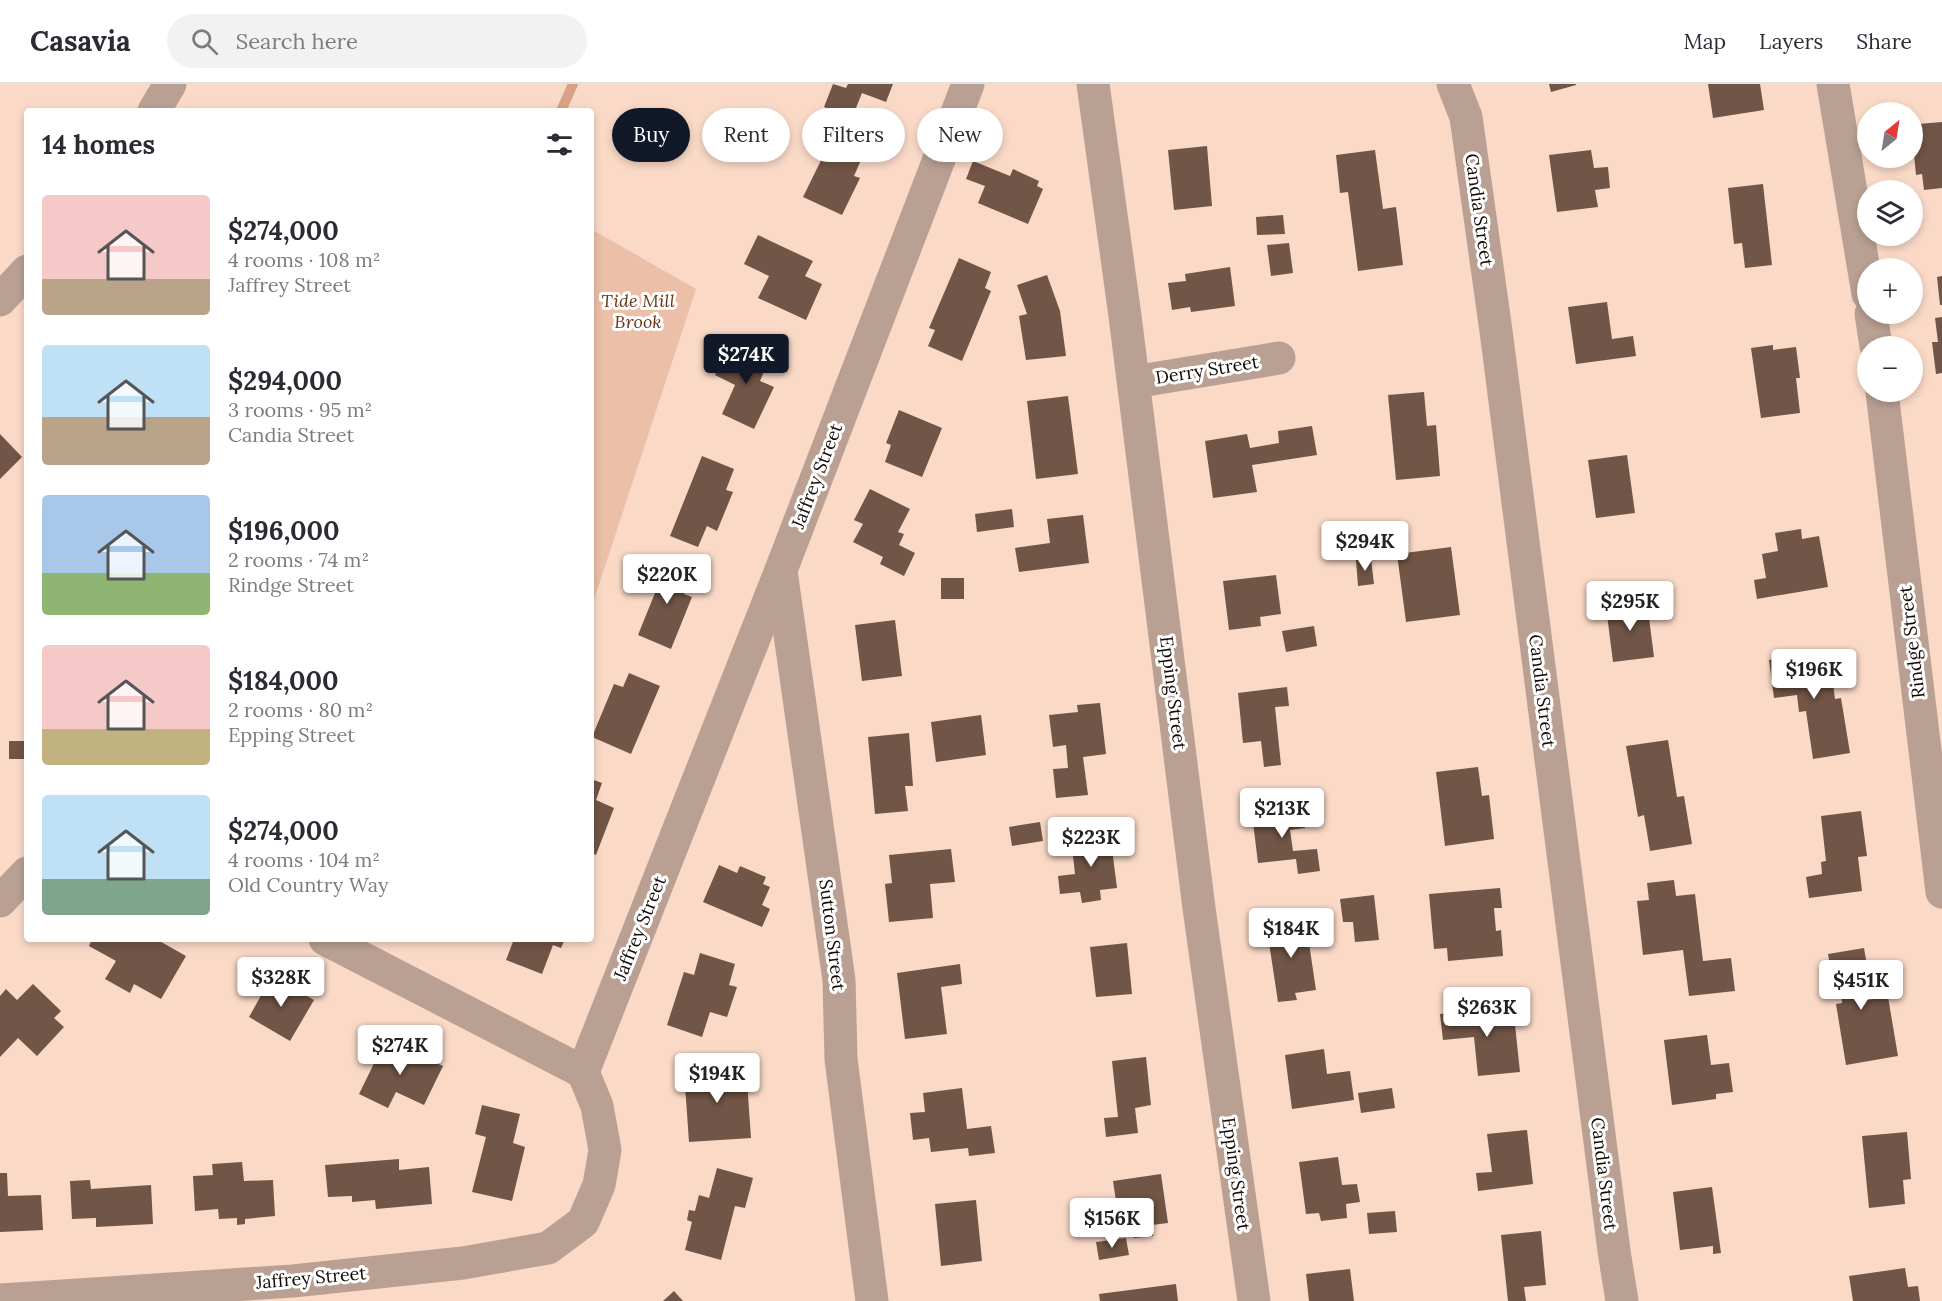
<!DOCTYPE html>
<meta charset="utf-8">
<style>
:root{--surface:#fff;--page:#f2f2f3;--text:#2b2b33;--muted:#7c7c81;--line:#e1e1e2;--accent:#111827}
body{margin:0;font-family:Lora,serif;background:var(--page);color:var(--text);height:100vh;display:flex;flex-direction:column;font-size:22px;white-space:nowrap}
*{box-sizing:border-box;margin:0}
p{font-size:20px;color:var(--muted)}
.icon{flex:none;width:33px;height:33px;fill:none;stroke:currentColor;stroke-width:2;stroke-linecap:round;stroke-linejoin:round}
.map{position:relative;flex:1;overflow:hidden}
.panel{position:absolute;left:24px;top:24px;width:570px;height:834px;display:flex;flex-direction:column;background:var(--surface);border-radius:6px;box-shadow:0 3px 9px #0003}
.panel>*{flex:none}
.banner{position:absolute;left:612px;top:24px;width:570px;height:54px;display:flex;gap:12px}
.needle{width:39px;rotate:30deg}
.fabs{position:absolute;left:1857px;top:18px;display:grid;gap:12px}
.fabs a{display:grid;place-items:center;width:66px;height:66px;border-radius:50%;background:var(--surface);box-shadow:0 3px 9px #0003;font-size:30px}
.price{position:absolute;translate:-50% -51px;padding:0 14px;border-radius:6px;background:#fff;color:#222;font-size:20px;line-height:39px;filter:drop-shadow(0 2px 3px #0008)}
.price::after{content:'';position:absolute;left:50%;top:36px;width:18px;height:14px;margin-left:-9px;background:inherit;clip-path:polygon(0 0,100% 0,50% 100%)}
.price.selected{background:var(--accent);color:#fff}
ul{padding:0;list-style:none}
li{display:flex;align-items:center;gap:18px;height:150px;padding:0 18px}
li span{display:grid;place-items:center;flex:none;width:168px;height:120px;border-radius:6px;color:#555}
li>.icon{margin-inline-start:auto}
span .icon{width:72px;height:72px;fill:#fffc;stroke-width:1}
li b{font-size:26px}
h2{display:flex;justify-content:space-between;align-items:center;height:72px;padding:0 18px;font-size:26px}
.pill{padding:0 21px;border-radius:27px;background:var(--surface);box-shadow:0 3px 9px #0003;font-size:21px;line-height:54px}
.pill.selected{background:var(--accent);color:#fff}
header{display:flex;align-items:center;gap:36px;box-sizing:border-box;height:84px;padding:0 30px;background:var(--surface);border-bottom:2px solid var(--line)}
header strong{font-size:28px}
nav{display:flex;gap:33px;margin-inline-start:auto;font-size:21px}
.search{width:420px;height:54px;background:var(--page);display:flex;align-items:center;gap:15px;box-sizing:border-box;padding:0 21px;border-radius:33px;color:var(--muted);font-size:22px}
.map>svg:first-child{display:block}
.green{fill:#ebbfa8}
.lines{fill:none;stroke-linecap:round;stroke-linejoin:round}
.stream{stroke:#d9a284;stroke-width:10}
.building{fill:#715546}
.minor{stroke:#b9a093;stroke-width:33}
.tertiary{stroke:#b9a093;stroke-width:33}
.labels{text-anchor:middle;stroke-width:6;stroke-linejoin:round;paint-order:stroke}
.street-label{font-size:18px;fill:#130904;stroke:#fff}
.park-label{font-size:18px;font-style:italic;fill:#693515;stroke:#fff}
</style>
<header>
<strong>Casavia</strong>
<div class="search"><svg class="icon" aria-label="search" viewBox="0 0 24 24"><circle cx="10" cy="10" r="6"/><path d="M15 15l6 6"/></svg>Search here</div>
<nav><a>Map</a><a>Layers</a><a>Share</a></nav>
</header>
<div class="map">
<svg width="1942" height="1217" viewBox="0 0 1942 1217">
<rect width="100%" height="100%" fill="#fad9c7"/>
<polygon class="green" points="591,145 696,205 591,525"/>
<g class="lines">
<polyline class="stream" points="561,27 573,0"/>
</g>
<g class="building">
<polygon points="833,0 846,4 848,0 893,0 886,18 862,9 852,34 824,23"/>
<polygon points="1549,0 1576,0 1576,1 1551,8"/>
<polygon points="1708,0 1760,0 1764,26 1713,34"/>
<polygon points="1942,38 1942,104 1924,106 1922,90 1916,91 1913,60 1920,59 1918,40"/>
<polygon points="829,60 861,76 854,92 860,94 842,131 803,113"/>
<polygon points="1207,62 1212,122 1174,126 1168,66"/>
<polygon points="1375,66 1383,125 1396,123 1403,181 1358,187 1348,108 1340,109 1336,71"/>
<polygon points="1591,66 1594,84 1608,83 1610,104 1595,106 1598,123 1557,128 1549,71"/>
<polygon points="973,77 1010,92 1013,85 1039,97 1037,102 1043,105 1028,140 978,119 985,102 966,95"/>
<polygon points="1763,100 1772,181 1745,184 1742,159 1734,160 1728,104"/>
<polygon points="1283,131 1285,150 1257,151 1256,133"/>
<polygon points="758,151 813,177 805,192 822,200 806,236 758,214 769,192 744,180"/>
<polygon points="1289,159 1293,189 1271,192 1267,161"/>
<polygon points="959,174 991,188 985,204 991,207 962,277 928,262 935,246 929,244"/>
<polygon points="1230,183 1235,222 1191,228 1190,223 1172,226 1168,199 1186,197 1185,190"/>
<polygon points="1047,191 1060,227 1066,272 1026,276 1019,232 1027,230 1017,201"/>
<polygon points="1942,192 1942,221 1940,221 1937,193"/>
<polygon points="1607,218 1612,255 1633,252 1636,272 1576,280 1568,223"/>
<polygon points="1942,233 1942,289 1936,290 1932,258 1938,258 1935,234"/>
<polygon points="742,260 770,273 760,297 774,303 754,345 722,330 735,301 715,291 725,270 735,275"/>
<polygon points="1773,261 1773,266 1796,263 1800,294 1796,294 1800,329 1761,334 1751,264"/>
<polygon points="1424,308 1427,342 1436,341 1440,392 1396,396 1388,311"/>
<polygon points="1068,312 1078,390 1036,395 1027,317"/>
<polygon points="899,326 942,344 922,393 885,378 891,361 886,359"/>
<polygon points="1312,342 1317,371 1252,381 1257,408 1213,414 1205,357 1247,350 1250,364 1279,359 1278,347"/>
<polygon points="0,350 22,373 0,395"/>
<polygon points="1627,371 1635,429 1596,434 1588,376"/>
<polygon points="702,372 734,385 726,406 733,408 717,447 707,442 698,463 670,452"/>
<polygon points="870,405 910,425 898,448 904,450 899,461 915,469 904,492 880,480 883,473 853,458 863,440 854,436"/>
<polygon points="1012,425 1014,443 977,448 975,430"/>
<polygon points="1083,431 1089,479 1019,488 1015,464 1050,459 1047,435"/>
<polygon points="1801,445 1802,455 1819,452 1828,503 1757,515 1754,496 1766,494 1762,470 1778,467 1775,449"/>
<polygon points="1451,463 1460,531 1406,538 1397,470"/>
<polygon points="1371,475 1374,500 1358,502 1356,476"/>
<polygon points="656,476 692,490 684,510 692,513 671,565 638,551 659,499 649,495"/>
<polygon points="1276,491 1281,530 1260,533 1261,542 1229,546 1223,497"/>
<rect x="941" y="494" width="23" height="21"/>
<polygon points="1647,518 1654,573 1613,578 1606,523"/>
<polygon points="895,536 902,592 862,597 855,541"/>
<polygon points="1314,542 1317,562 1286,568 1282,547"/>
<polygon points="1829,567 1835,615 1841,614 1850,669 1813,675 1806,627 1799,628 1797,611 1774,614 1769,576"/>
<polygon points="629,589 660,602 631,670 592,653 614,600 623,603"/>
<polygon points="1287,603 1289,622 1275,623 1281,681 1264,683 1261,657 1243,659 1238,609"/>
<polygon points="1100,619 1106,670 1083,673 1088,711 1056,714 1053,685 1068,684 1066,661 1053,663 1049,631 1078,628 1077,621"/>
<polygon points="981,631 986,671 936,678 931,638"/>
<polygon points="909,649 913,702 905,702 908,727 875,730 868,653"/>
<polygon points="1668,656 1677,713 1684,712 1692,760 1650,767 1644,731 1638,733 1626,662"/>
<rect x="9" y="657" width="18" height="18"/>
<polygon points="1478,683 1482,712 1489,711 1494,755 1445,762 1436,688"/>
<polygon points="591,695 602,699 596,716 614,724 596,771 591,769"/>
<polygon points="1303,724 1305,744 1290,746 1293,767 1317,765 1320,787 1298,790 1296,775 1258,779 1252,730"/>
<polygon points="1861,727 1867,772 1858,773 1862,807 1809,814 1806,793 1822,790 1821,778 1826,777 1821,732"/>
<polygon points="1040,738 1043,757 1012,762 1009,743"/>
<polygon points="1110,749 1117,804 1100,806 1101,816 1082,819 1080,808 1060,810 1058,792 1075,790 1071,754"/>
<polygon points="951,765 955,798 930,800 933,834 889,838 885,800 892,799 889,771"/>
<polygon points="719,781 737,789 740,782 766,793 763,800 770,803 762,821 770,825 762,843 703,818"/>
<polygon points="1674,796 1676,812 1695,810 1703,877 1731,874 1735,907 1689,912 1683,866 1643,871 1637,817 1649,816 1647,799"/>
<polygon points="1500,804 1502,824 1494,824 1496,847 1501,846 1503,872 1448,877 1447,864 1434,865 1429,810"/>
<polygon points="1374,811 1379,856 1355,858 1353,838 1343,838 1340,815"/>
<polygon points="1292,835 1293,841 1306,839 1316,906 1295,909 1297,916 1278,918 1266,839"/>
<polygon points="92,855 156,855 186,872 161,915 134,900 130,909 105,895 116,877 89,862"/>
<polygon points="514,855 565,855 561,864 553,861 542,890 506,876"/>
<polygon points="1127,859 1132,910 1096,913 1090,863"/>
<polygon points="1864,864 1871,905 1865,906 1867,916 1888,913 1898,972 1846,981 1836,920 1842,919 1841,911 1835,912 1828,870"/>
<polygon points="700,869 735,880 729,901 737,903 727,933 710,928 702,953 667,941 684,888 694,891"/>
<polygon points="960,880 962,900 941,903 947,950 905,955 897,889"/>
<polygon points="272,892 314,916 290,957 249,933"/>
<polygon points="33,900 61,927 54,934 64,943 37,972 18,954 0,973 0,912 6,905 17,916"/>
<polygon points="1513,922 1520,988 1478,992 1474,953 1443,956 1440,930"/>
<polygon points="1707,951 1711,981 1729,979 1733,1008 1716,1010 1716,1015 1672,1021 1664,956"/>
<polygon points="386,955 443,982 424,1021 396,1008 388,1024 359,1010"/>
<polygon points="1324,965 1327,990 1350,987 1354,1016 1292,1025 1285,971"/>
<polygon points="1146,973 1151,1021 1135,1024 1138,1049 1106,1053 1104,1034 1118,1033 1112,977"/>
<polygon points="731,978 732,998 747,997 751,1054 689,1058 685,1001 693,1000 692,980"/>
<polygon points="962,1004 967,1045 991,1042 995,1069 969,1072 968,1064 931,1068 929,1054 913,1056 910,1029 925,1028 923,1009"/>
<polygon points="1392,1004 1395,1024 1361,1029 1358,1009"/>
<polygon points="482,1021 520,1030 513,1059 525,1063 512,1117 472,1108 486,1053 475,1050"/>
<polygon points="1527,1046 1533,1100 1478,1107 1476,1089 1492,1088 1487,1050"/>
<polygon points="1907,1048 1911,1095 1903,1096 1905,1120 1869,1124 1862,1052"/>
<polygon points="1338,1073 1342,1101 1357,1100 1360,1118 1346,1120 1347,1134 1321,1137 1319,1129 1306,1130 1299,1078"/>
<polygon points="399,1075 399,1086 429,1083 432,1120 376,1125 375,1116 352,1118 352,1112 328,1113 325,1081"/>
<polygon points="242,1078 244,1097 273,1096 275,1132 245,1135 245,1140 237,1141 237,1134 219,1135 218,1125 195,1127 193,1092 213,1091 212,1080"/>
<polygon points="717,1084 753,1094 745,1124 735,1122 721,1176 685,1166 692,1138 687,1136 689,1126 695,1127 699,1111 709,1114"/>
<polygon points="0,1089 7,1089 8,1112 41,1111 43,1146 0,1148"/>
<polygon points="1161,1090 1168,1139 1152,1141 1153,1152 1134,1154 1129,1115 1116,1117 1113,1097"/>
<polygon points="90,1096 91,1105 151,1101 153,1140 96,1143 96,1134 72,1135 70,1097"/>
<polygon points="1712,1103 1721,1169 1713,1170 1713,1162 1680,1166 1673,1108"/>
<polygon points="976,1116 982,1177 941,1182 935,1120"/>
<polygon points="1395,1127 1397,1148 1369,1150 1367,1129"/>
<polygon points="1541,1147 1546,1201 1524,1203 1526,1217 1508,1217 1501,1151"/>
<polygon points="1126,1154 1129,1171 1099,1176 1096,1158"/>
<polygon points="1905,1184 1908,1203 1918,1202 1920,1217 1853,1217 1849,1192"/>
<polygon points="1350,1185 1354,1217 1309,1217 1306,1190"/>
<polygon points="1176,1200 1178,1217 1100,1217 1099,1210"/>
<polygon points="674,1207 683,1217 663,1217"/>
</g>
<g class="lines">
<g class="minor">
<polyline points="1093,0 1125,232 1199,824 1254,1217"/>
<polyline points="1453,0 1466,33 1496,247 1614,1167 1622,1217"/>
<polyline points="1833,0 1868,210"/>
<polyline points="1871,230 1876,262"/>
<polyline points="1134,298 1279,274"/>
<polyline points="1882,308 1942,808"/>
<polyline points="781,487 839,896 841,975 872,1217"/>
<polyline points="0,817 27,789"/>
<polyline points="325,855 583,988"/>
<polyline points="0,1216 293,1197 463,1179 548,1164 583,1138 599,1101 605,1066 597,1022 583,988 781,486 968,0"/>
</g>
<g class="tertiary">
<polyline points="154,27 170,0"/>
<polyline points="0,216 27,187"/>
</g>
</g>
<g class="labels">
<g class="street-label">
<text transform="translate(1479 126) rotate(82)" y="6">Candia Street</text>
<text transform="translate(1207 286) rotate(-9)" y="6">Derry Street</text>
<text transform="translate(817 392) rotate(-69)" y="6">Jaffrey Street</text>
<text transform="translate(1912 558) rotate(-97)" y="6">Rindge Street</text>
<text transform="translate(1542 607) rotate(83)" y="6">Candia Street</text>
<text transform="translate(1173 609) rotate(83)" y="6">Epping Street</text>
<text transform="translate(640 844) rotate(-68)" y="6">Jaffrey Street</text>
<text transform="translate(832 851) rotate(83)" y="6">Sutton Street</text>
<text transform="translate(1236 1090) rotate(82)" y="6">Epping Street</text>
<text transform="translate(1604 1090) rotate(83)" y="6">Candia Street</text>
<text transform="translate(311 1194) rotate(-5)" y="6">Jaffrey Street</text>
</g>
<g class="park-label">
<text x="638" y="223">Tide Mill<tspan x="638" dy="21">Brook</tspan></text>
</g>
</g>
</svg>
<div class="fabs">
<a><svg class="needle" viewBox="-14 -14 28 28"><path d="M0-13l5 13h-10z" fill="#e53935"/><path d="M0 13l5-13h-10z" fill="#7c7c81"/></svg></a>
<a><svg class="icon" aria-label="layers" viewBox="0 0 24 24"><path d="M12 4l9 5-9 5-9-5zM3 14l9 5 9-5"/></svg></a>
<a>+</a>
<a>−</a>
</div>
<b class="price selected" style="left:746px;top:301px">$274K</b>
<b class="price" style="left:1365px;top:488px">$294K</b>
<b class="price" style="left:667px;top:521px">$220K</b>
<b class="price" style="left:1630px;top:548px">$295K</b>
<b class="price" style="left:1814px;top:616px">$196K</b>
<b class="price" style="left:1282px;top:755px">$213K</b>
<b class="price" style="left:1091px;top:784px">$223K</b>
<b class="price" style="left:1291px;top:875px">$184K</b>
<b class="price" style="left:281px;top:924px">$328K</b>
<b class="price" style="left:1861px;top:927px">$451K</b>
<b class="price" style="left:1487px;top:954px">$263K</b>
<b class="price" style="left:400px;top:992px">$274K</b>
<b class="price" style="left:717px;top:1020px">$194K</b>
<b class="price" style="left:1112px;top:1165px">$156K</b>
<div class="banner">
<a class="pill selected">Buy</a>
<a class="pill">Rent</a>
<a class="pill">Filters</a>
<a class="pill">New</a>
</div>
<section class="panel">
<h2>14 homes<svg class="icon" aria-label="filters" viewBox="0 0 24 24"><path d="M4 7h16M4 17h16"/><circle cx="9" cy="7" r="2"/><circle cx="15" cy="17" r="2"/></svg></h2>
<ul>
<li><span style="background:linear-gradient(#f6c9c9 70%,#b9a48a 0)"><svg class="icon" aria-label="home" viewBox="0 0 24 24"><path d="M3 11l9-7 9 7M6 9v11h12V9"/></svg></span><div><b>$274,000</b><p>4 rooms · 108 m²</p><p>Jaffrey Street</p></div></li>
<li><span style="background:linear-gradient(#bfe0f5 60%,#b9a48a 0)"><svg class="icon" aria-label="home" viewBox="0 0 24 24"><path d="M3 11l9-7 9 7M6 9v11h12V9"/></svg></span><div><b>$294,000</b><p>3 rooms · 95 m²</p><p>Candia Street</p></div></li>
<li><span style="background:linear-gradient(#a9c7e8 65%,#8fb573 0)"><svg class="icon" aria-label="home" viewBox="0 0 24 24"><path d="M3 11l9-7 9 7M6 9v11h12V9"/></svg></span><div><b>$196,000</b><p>2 rooms · 74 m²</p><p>Rindge Street</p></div></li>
<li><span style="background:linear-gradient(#f6c9c9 70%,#c2b280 0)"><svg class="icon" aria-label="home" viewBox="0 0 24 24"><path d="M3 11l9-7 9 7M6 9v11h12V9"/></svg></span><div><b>$184,000</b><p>2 rooms · 80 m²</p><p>Epping Street</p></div></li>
<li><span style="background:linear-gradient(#bfe0f5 70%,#7fa58c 0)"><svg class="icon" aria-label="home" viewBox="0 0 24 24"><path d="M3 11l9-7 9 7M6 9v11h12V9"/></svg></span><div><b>$274,000</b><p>4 rooms · 104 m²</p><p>Old Country Way</p></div></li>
</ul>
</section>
</div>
